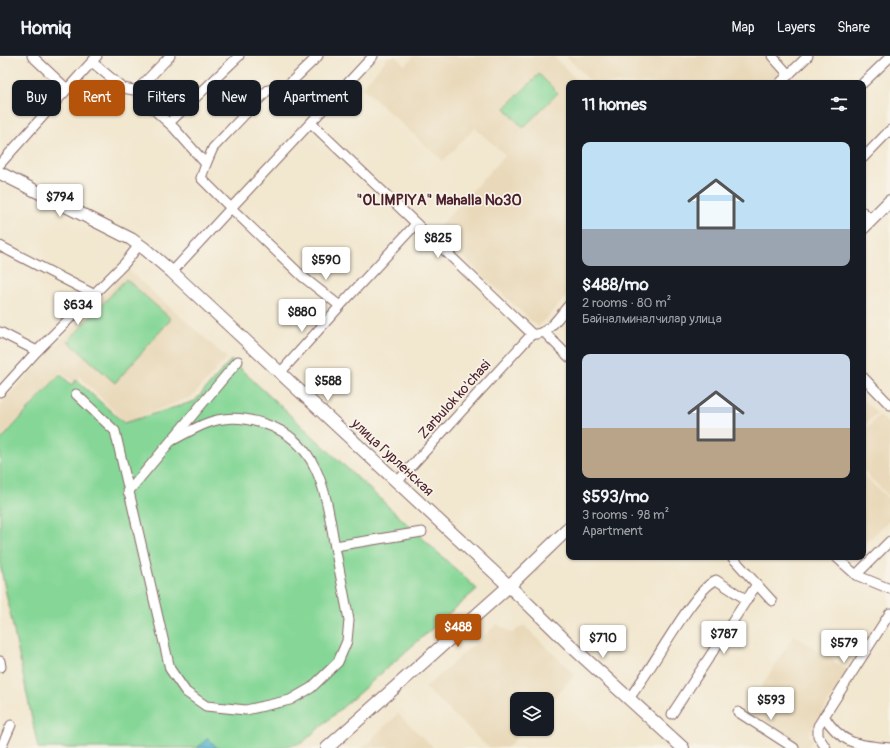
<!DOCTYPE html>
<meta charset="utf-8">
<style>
:root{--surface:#171b24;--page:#20242c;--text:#f1f3f6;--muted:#9ea1a6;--line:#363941;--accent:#b45309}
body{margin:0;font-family:Pangolin,sans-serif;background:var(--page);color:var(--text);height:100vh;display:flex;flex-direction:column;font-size:15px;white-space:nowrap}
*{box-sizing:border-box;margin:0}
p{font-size:13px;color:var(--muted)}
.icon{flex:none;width:22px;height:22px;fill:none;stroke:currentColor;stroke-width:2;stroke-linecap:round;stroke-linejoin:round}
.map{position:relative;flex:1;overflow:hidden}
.drawer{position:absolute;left:566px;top:24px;width:300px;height:480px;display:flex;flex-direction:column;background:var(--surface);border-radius:8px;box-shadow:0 1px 3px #0004}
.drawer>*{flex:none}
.banner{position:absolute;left:12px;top:24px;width:380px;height:36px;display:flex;gap:8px}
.buttons{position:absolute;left:510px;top:636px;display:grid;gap:8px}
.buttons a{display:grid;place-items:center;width:44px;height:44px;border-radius:8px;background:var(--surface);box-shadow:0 1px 3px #0004;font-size:20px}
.price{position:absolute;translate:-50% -34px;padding:0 9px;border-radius:4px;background:#fff;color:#222;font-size:13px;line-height:26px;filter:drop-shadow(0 1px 2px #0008)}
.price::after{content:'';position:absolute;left:50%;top:24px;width:12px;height:9px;margin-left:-6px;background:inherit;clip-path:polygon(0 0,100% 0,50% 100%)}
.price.active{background:var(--accent);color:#fff}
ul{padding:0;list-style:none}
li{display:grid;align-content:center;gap:8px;height:212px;padding:0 16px}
li span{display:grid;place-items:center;height:124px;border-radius:8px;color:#555}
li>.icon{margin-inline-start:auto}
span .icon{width:72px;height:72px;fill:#fffc;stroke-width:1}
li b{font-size:17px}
h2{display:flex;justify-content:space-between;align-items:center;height:48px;padding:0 16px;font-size:17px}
.tag{padding:0 14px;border-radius:8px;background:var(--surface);box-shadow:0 1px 3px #0004;font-size:14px;line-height:36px}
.tag.active{background:var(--accent);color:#fff}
header{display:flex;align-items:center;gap:24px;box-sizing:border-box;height:56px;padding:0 20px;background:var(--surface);border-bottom:1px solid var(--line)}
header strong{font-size:19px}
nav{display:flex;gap:22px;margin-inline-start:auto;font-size:14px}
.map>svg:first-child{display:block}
.built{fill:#e9d9ba}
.green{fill:#86d797;stroke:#687b61}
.water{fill:#4fb6cd;stroke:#4c6a7c}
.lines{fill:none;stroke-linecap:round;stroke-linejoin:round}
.street-casing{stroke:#856564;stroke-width:11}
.secondary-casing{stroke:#856564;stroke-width:14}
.street{stroke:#fff;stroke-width:9}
.secondary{stroke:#fff;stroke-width:12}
.labels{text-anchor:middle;stroke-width:3.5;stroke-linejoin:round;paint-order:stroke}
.street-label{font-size:14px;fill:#4a1f2b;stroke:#f7f3e8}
.neighbourhood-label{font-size:15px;font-weight:bold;fill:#4a1f2b;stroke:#f7f3e8}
</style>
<header>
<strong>Homiq</strong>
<nav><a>Map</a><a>Layers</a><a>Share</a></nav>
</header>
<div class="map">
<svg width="890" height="692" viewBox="0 0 890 692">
<rect width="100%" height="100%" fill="#f7f3e8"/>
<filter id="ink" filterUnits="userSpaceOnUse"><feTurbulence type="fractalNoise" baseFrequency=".025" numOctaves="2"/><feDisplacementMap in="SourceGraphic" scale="8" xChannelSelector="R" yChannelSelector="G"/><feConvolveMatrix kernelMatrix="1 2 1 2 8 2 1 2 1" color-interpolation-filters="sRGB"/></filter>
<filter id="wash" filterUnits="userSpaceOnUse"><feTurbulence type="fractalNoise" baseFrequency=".012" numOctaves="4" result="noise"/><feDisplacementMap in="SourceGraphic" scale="16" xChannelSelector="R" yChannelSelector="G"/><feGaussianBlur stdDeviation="0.9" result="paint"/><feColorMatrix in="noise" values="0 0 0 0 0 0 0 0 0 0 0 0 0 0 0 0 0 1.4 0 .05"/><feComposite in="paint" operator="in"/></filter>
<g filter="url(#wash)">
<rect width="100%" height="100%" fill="#f2e7cf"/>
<g class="built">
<polygon points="389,0 395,0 405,9 414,0 553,0 580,27 569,27 569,238 538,271 435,175 505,99 475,72 443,105 362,32"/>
<polygon points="566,0 762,0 781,19 774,27 592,27"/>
<polygon points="128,214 227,302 192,341 125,366 80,321 73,326 61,315 0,383 0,349"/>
<polygon points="863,344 877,357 863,371"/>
<polygon points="879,359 890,369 890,441 863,415 863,377"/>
<polygon points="863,419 890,444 890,463 863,490"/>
<polygon points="497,568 512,577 524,569 575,619 547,649 547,643 517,643 517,673 525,673 507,692 489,692 425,632"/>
<polygon points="794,579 849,615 808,679 813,683 807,692 799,692 744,658"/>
<polygon points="398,658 434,692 362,692"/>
</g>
<g class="green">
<polygon points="539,18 558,37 523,72 505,52"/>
<polygon points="126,223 171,263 115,327 68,285"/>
<polygon points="231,304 477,533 302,687 277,692 38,692 0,508 0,385 60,318 72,329 76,324 124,367 195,345"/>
</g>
<polygon class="water" points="208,682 217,692 197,692"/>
</g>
<g filter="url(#ink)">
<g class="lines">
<defs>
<g id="street">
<polyline points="32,0 67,33"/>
<polyline points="170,0 142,29 139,35 140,41 174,72 206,108 201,122 231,152 172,216"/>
<polyline points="373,0 231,152 303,221 340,250 416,168"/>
<polyline points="772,0 789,19"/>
<polyline points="92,6 123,32 139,35"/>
<polyline points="780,27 808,0"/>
<polyline points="863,27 890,1"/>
<polyline points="169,67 239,0"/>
<path d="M311 67 532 278C548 280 559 260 569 249"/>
<polyline points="863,102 890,74"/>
<polyline points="0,108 97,0"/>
<polyline points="206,108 213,92 268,34 285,32 318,0"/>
<polyline points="863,156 871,164"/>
<polyline points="0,190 95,239"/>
<polyline points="0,276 37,295"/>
<polyline points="544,276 569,301"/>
<polyline points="280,317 340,250"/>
<polyline points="863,321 890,349"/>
<polyline points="0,336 37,295 125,207 139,189"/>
<path d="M76 338 115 375 170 613 186 636 206 650 246 654 290 644 311 632 338 606 347 585 349 564C344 538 339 512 334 486 326 438 319 385 265 368 226 355 208 365 173 384"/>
<polyline points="397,426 532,278"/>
<polyline points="128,436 238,305"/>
<polyline points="335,490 422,476"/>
<polyline points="732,501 772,545"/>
<polyline points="836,501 856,519 890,533"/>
<polyline points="856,519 890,485"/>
<polyline points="0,605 1,611"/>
<path d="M629 642C651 616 692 535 716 524L747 544"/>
<polyline points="738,656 794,692"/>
<polyline points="672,658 757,528"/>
<path d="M824 660C842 689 858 689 890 692"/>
<polyline points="1,692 11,669"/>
<polyline points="826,692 818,680 818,670 890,557"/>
</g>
<g id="secondary">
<polyline points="0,117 131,183 145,193 172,216 526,546 569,588 683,692"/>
<polyline points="863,172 890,145"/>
<polyline points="327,692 509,530 569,472"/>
</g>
</defs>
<use href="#street" class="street-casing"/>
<use href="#secondary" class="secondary-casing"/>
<use href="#street" class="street"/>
<use href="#secondary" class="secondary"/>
</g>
</g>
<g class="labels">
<g class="street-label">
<text transform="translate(454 343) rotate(-48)" y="5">Zarbulok ko'chasi</text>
<text transform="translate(393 401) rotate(43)" y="5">улица Гурленская</text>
</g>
<g class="neighbourhood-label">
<text x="439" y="149">"OLIMPIYA" Mahalla №30</text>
</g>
</g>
</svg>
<div class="buttons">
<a><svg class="icon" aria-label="layers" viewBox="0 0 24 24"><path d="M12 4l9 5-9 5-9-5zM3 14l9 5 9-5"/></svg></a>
</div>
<b class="price" style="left:60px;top:162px">$794</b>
<b class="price" style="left:438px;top:203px">$825</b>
<b class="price" style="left:326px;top:225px">$590</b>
<b class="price" style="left:78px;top:270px">$634</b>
<b class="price" style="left:302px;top:277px">$880</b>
<b class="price" style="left:328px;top:346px">$588</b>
<b class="price active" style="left:458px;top:592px">$488</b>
<b class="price" style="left:724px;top:599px">$787</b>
<b class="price" style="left:603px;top:603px">$710</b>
<b class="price" style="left:844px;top:608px">$579</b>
<b class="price" style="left:771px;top:665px">$593</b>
<div class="banner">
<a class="tag">Buy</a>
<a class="tag active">Rent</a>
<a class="tag">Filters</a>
<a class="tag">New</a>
<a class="tag">Apartment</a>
</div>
<section class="drawer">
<h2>11 homes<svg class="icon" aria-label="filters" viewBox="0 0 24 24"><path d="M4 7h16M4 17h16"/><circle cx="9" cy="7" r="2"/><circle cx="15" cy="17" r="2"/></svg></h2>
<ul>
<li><span style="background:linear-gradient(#bfe0f5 70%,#9aa5b1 0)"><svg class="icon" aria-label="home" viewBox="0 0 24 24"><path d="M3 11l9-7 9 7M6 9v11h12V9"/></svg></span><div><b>$488/mo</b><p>2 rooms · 80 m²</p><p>Байналминалчилар улица</p></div></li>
<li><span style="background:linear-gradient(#c9d6e8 60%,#b9a48a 0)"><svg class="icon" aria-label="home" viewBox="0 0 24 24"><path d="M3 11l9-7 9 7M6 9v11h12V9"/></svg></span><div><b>$593/mo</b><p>3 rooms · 98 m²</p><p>Apartment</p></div></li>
</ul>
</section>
</div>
